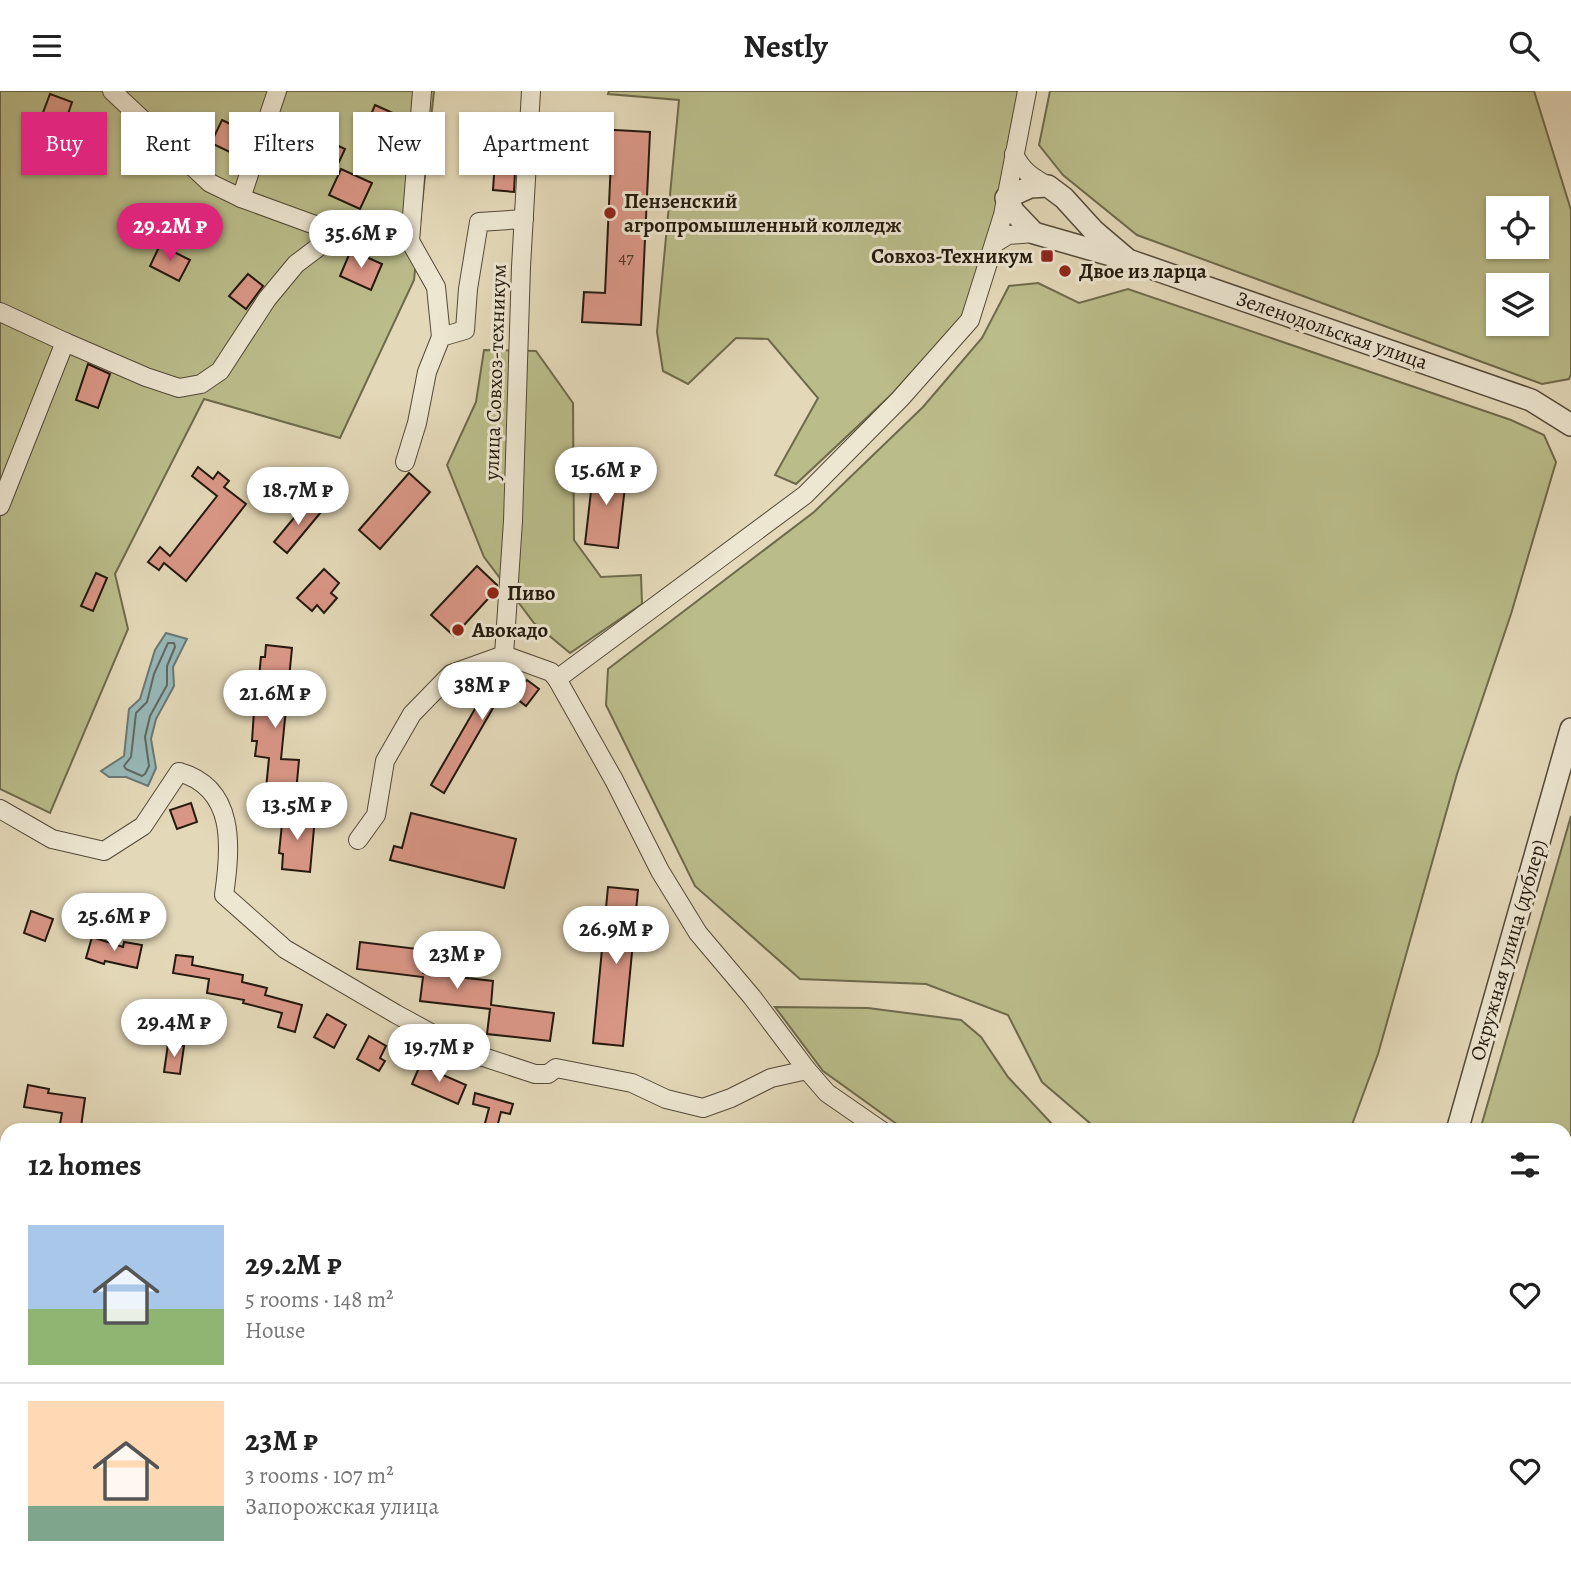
<!DOCTYPE html>
<meta charset="utf-8">
<style>
:root{--surface:#fff;--page:#f6f6f6;--text:#222;--muted:#767676;--line:#e0e0e0;--accent:#db2777}
body{margin:0;font-family:Alegreya,serif;background:var(--page);color:var(--text);height:100vh;display:flex;flex-direction:column;font-size:26px;white-space:nowrap}
*{box-sizing:border-box;margin:0}
p{font-size:23px;color:var(--muted)}
.icon{flex:none;width:38px;height:38px;fill:none;stroke:currentColor;stroke-width:2;stroke-linecap:round;stroke-linejoin:round}
.map{position:relative;flex:1;overflow:hidden}
.drawer{position:absolute;left:0px;top:1032px;width:1572px;height:450px;display:flex;flex-direction:column;background:var(--surface);border-radius:21px 21px 0 0;box-shadow:0 2px 5px #0004}
.drawer>*{flex:none}
.banner{position:absolute;left:21px;top:21px;width:700px;height:63px;display:flex;gap:14px}
.controls{position:absolute;left:1486px;top:105px;display:grid;gap:14px}
.controls a{display:grid;place-items:center;width:63px;height:63px;border-radius:0px;background:var(--surface);box-shadow:0 2px 5px #0004;font-size:35px}
.price{position:absolute;translate:-50% -60px;padding:0 16px;border-radius:24px;background:#fff;color:#222;font-size:23px;line-height:46px;filter:drop-shadow(0 2px 4px #0008)}
.price::after{content:'';position:absolute;left:50%;top:42px;width:21px;height:16px;margin-left:-10px;background:inherit;clip-path:polygon(0 0,100% 0,50% 100%)}
.price.on{background:var(--accent);color:#fff}
ul{padding:0;list-style:none}
li{display:flex;align-items:center;gap:21px;height:175px;padding:0 28px}
li+li{border-top:2px solid var(--line)}
li span{display:grid;place-items:center;flex:none;width:196px;height:140px;border-radius:0px;color:#555}
li>.icon{margin-inline-start:auto}
span .icon{width:84px;height:84px;fill:#fffc;stroke-width:1}
li b{font-size:30px}
h2{display:flex;justify-content:space-between;align-items:center;height:84px;padding:0 28px;font-size:30px}
.chip{padding:0 24px;border-radius:0px;background:var(--surface);box-shadow:0 2px 5px #0004;font-size:24px;line-height:63px}
.chip.on{background:var(--accent);color:#fff}
header{display:flex;justify-content:space-between;align-items:center;height:91px;padding:0 28px;background:var(--surface);font-size:32px;font-weight:700}
.map>svg:first-child{display:block}
.green{fill:#babc8a;stroke:#6e6a4c;stroke-width:2;fill-rule:evenodd}
.water{fill:#98b8b8;stroke:#697874;stroke-width:2}
.lines{fill:none;stroke-linecap:round;stroke-linejoin:round}
.shore{stroke:#5e6862;stroke-width:2}
.building{fill:#da9787;stroke:#23190d;stroke-width:2}
.minor-casing{stroke:#534938;stroke-width:20}
.tertiary-casing{stroke:#534938;stroke-width:24}
.minor{stroke:#ede6d1;stroke-width:18}
.tertiary{stroke:#ede6d1;stroke-width:21}
.poi-dot{fill:#8f2418;stroke:#ede6d1;stroke-width:2.5}
.labels{text-anchor:middle;stroke-width:6;stroke-linejoin:round;paint-order:stroke}
.number-label{font-size:18px;fill:#51382c}
.poi-label{font-size:21px;font-weight:bold;fill:#23190d;stroke:#ede6d1;text-anchor:start}
.street-label{font-size:21px;fill:#23190d;stroke:#ede6d1}
</style>
<header><svg class="icon" aria-label="menu" viewBox="0 0 24 24"><path d="M4 6h16M4 12h16M4 18h16"/></svg>Nestly<svg class="icon" aria-label="search" viewBox="0 0 24 24"><circle cx="10" cy="10" r="6"/><path d="M15 15l6 6"/></svg></header>
<div class="map">
<svg width="1571" height="1482" viewBox="0 0 1571 1482">
<rect width="100%" height="100%" fill="#e3d8b8"/>
<filter id="stains"><feTurbulence type="fractalNoise" baseFrequency=".00286" numOctaves="4"/><feColorMatrix values="0 0 0 0 .2 0 0 0 0 .09 0 0 0 0 .02 0 0 0 .5 -.17"/></filter>
<radialGradient id="worn" r=".72"><stop offset=".6" stop-color="#630" stop-opacity="0"/><stop offset="1" stop-color="#630" stop-opacity=".3"/></radialGradient>
<g class="green">
<polygon points="0,0 434,0 414,189 340,347 204,308 115,483 128,538 50,722 0,698"/>
<polygon points="609,0 1020,0 1009,72 967,220 892,303 796,393 775,384 818,307 768,248 736,247 688,293 663,280 657,241 679,9 608,3"/>
<path d="M1050 0H1534L1571 119V283L1569 288 1542 293 1137 144 1063 84 1039 54ZM1498 117H1536V156H1498ZM1498 194H1536V233H1498Z"/>
<polygon points="1038,192 1079,212 1128,198 1511,329 1544,344 1556,371 1511,523 1457,683 1378,963 1350,1039 1098,1039 1042,991 1008,924 926,893 800,888 695,795 606,614 608,578 814,421 923,316 982,247 1009,195"/>
<polygon points="484,259 536,260 573,312 574,449 601,486 641,484 642,513 570,562 534,532 484,466 447,374 476,311"/>
<polygon points="1571,725 1571,1440 1564,1435 1564,1040 1480,1039"/>
<polygon points="775,916 868,917 961,929 981,946 1008,986 1052,1033 1061,1039 905,1039 823,980"/>
</g>
<polygon class="water" points="166,542 187,548 173,576 174,595 156,628 151,648 156,677 148,695 126,686 109,686 101,680 124,665 129,618 140,608 155,559"/>
<g class="lines">
<polygon class="shore" points="168,552 174,552 175,556 167,575 167,594 150,625 145,646 149,675 145,683 142,685 126,678 124,675 131,666 136,622 147,611 154,583"/>
</g>
<g class="building">
<polygon points="50,3 72,11 64,35 41,27"/>
<polygon points="375,14 406,28 395,53 364,40"/>
<polygon points="222,29 247,41 236,64 211,52"/>
<polygon points="597,38 650,41 641,234 582,231 584,201 605,202 611,69 596,68"/>
<polygon points="497,39 517,40 514,101 493,99"/>
<polygon points="328,50 345,58 339,71 323,64"/>
<polygon points="341,78 372,92 360,118 329,104"/>
<polygon points="160,154 190,169 179,190 150,175"/>
<polygon points="351,159 382,173 371,199 340,185"/>
<polygon points="248,183 263,195 246,218 229,205"/>
<polygon points="88,273 110,283 98,317 76,309"/>
<polygon points="594,374 627,378 618,457 585,453"/>
<polygon points="198,376 213,388 218,381 229,390 224,396 246,413 186,490 164,472 159,479 148,471 160,456 170,465 217,405 192,385"/>
<polygon points="409,382 430,401 380,458 359,439"/>
<polygon points="308,410 321,421 287,462 274,451"/>
<polygon points="477,475 497,494 497,498 454,545 431,524"/>
<polygon points="324,478 339,492 331,502 337,507 324,522 317,514 312,520 297,507"/>
<polygon points="96,482 107,487 93,520 81,515"/>
<polygon points="266,554 292,557 281,668 299,669 294,723 268,721 269,708 265,708 269,667 255,665 257,650 252,650 254,620 260,621 262,597 258,596 261,566 265,566"/>
<polygon points="498,578 524,592 527,589 539,598 526,615 504,598 444,702 431,694"/>
<polygon points="191,712 197,731 177,738 170,719"/>
<polygon points="411,722 516,748 504,797 390,769 394,755 402,757"/>
<polygon points="283,723 315,726 310,781 282,778 283,763 279,762"/>
<polygon points="608,796 638,799 623,955 593,952"/>
<polygon points="31,820 53,828 45,850 24,842"/>
<polygon points="92,846 123,856 124,851 142,854 137,877 105,870 104,873 86,867"/>
<polygon points="360,851 426,859 423,882 493,890 491,914 554,922 550,950 487,943 490,918 420,910 423,886 357,878"/>
<polygon points="176,864 193,866 192,874 243,884 242,891 267,897 265,904 302,914 295,941 278,936 282,922 243,912 244,909 207,902 209,888 173,882"/>
<polygon points="327,923 346,934 334,957 314,946"/>
<polygon points="369,945 386,955 380,967 385,970 379,980 357,968"/>
<polygon points="168,953 184,955 180,983 164,981"/>
<polygon points="420,974 466,994 458,1013 412,993"/>
<polygon points="28,994 49,998 48,1002 85,1007 81,1036 60,1033 62,1022 24,1016"/>
<polygon points="475,1002 513,1013 510,1023 501,1021 496,1040 483,1040 489,1017 473,1013"/>
</g>
<g class="lines">
<defs>
<g id="minor">
<polyline points="112,0 210,92 241,107 337,142 410,150"/>
<polyline points="422,0 410,150 436,196 441,246"/>
<path d="M1014 63C1022 80 1032 86 1048 95"/>
<polyline points="241,107 277,0"/>
<polyline points="995,152 1008,144 1034,142"/>
<polyline points="0,221 65,251"/>
<polyline points="405,371 417,332 427,281 441,246 465,239 468,198 479,131 524,128"/>
<polyline points="0,415 65,251 146,286 179,297 201,293 220,280 267,208 296,173 337,142"/>
<polyline points="504,564 513,430 521,176 531,0"/>
<polyline points="557,588 614,689 660,780 698,842 752,906 807,979"/>
<path d="M0 718 52 748 104 760 143 735 179 681C236 697 231 756 224 804L285 858 396 923 462 959 535 983H548L556 977 632 992 666 1008 703 1017 731 1007 771 987 807 979 827 1002 882 1040"/>
<polyline points="358,749 376,724 385,670 412,623 451,583 504,564 551,581 557,588 805,404 900,308 970,229 1003,124 1027,0"/>
<polyline points="0,1242 7,1241"/>
<polyline points="739,1475 747,1482"/>
<polyline points="1100,1482 1105,1475"/>
</g>
<g id="tertiary">
<polyline points="1128,169 1094,140 1064,107 1048,95 1030,96 1006,107 1014,121 1034,142 1128,169 1531,309 1571,334"/>
<polyline points="1457,1040 1571,638"/>
<polyline points="1564,1467 1571,1472"/>
</g>
</defs>
<use href="#minor" class="minor-casing"/>
<use href="#tertiary" class="tertiary-casing"/>
<use href="#minor" class="minor"/>
<use href="#tertiary" class="tertiary"/>
</g>
<g class="poi-dot">
<circle cx="610" cy="122" r="7"/>
<rect x="1040" y="158" width="14" height="14" rx="3.5"/>
<circle cx="1065" cy="180" r="7"/>
<circle cx="493" cy="502" r="7"/>
<circle cx="458" cy="539" r="7"/>
</g>
<g class="labels">
<g class="number-label">
<text x="626" y="172">47</text>
</g>
<g class="poi-label">
<text x="624" y="117">Пензенский<tspan x="624" dy="24">агропромышленный колледж</tspan></text>
<text x="1033" y="172" text-anchor="end">Совхоз-Техникум</text>
<text x="1079" y="187">Двое из ларца</text>
<text x="507" y="509">Пиво</text>
<text x="472" y="546">Авокадо</text>
</g>
<g class="street-label">
<text transform="translate(1332 239) rotate(19)" y="7">Зеленодольская улица</text>
<text transform="translate(495 281) rotate(-88)" y="7">улица Совхоз-техникум</text>
<text transform="translate(1508 859) rotate(-74)" y="7">Окружная улица (дублер)</text>
</g>
</g>
<rect width="100%" height="100%" filter="url(#stains)"/>
<rect width="100%" height="100%" fill="url(#worn)"/>
</svg>
<div class="controls">
<a><svg class="icon" aria-label="locate" viewBox="0 0 24 24"><circle cx="12" cy="12" r="6"/><path d="M12 2v4M12 18v4M2 12h4M18 12h4"/></svg></a>
<a><svg class="icon" aria-label="layers" viewBox="0 0 24 24"><path d="M12 4l9 5-9 5-9-5zM3 14l9 5 9-5"/></svg></a>
</div>
<b class="price on" style="left:170px;top:172px">29.2M ₽</b>
<b class="price" style="left:361px;top:179px">35.6M ₽</b>
<b class="price" style="left:606px;top:416px">15.6M ₽</b>
<b class="price" style="left:298px;top:436px">18.7M ₽</b>
<b class="price" style="left:482px;top:631px">38M ₽</b>
<b class="price" style="left:275px;top:639px">21.6M ₽</b>
<b class="price" style="left:297px;top:751px">13.5M ₽</b>
<b class="price" style="left:114px;top:862px">25.6M ₽</b>
<b class="price" style="left:616px;top:875px">26.9M ₽</b>
<b class="price" style="left:457px;top:900px">23M ₽</b>
<b class="price" style="left:174px;top:968px">29.4M ₽</b>
<b class="price" style="left:439px;top:993px">19.7M ₽</b>
<div class="banner">
<a class="chip on">Buy</a>
<a class="chip">Rent</a>
<a class="chip">Filters</a>
<a class="chip">New</a>
<a class="chip">Apartment</a>
</div>
<section class="drawer">
<h2>12 homes<svg class="icon" aria-label="filters" viewBox="0 0 24 24"><path d="M4 7h16M4 17h16"/><circle cx="9" cy="7" r="2"/><circle cx="15" cy="17" r="2"/></svg></h2>
<ul>
<li><span style="background:linear-gradient(#a9c7e8 60%,#8fb573 0)"><svg class="icon" aria-label="home" viewBox="0 0 24 24"><path d="M3 11l9-7 9 7M6 9v11h12V9"/></svg></span><div><b>29.2M ₽</b><p>5 rooms · 148 m²</p><p>House</p></div><svg class="icon" aria-label="heart" viewBox="0 0 24 24"><path d="M12 20l-8-8c-3-5 5-10 8-4 3-6 11-1 8 4z"/></svg></li>
<li><span style="background:linear-gradient(#ffd9b3 75%,#7fa58c 0)"><svg class="icon" aria-label="home" viewBox="0 0 24 24"><path d="M3 11l9-7 9 7M6 9v11h12V9"/></svg></span><div><b>23M ₽</b><p>3 rooms · 107 m²</p><p>Запорожская улица</p></div><svg class="icon" aria-label="heart" viewBox="0 0 24 24"><path d="M12 20l-8-8c-3-5 5-10 8-4 3-6 11-1 8 4z"/></svg></li>
</ul>
</section>
</div>
